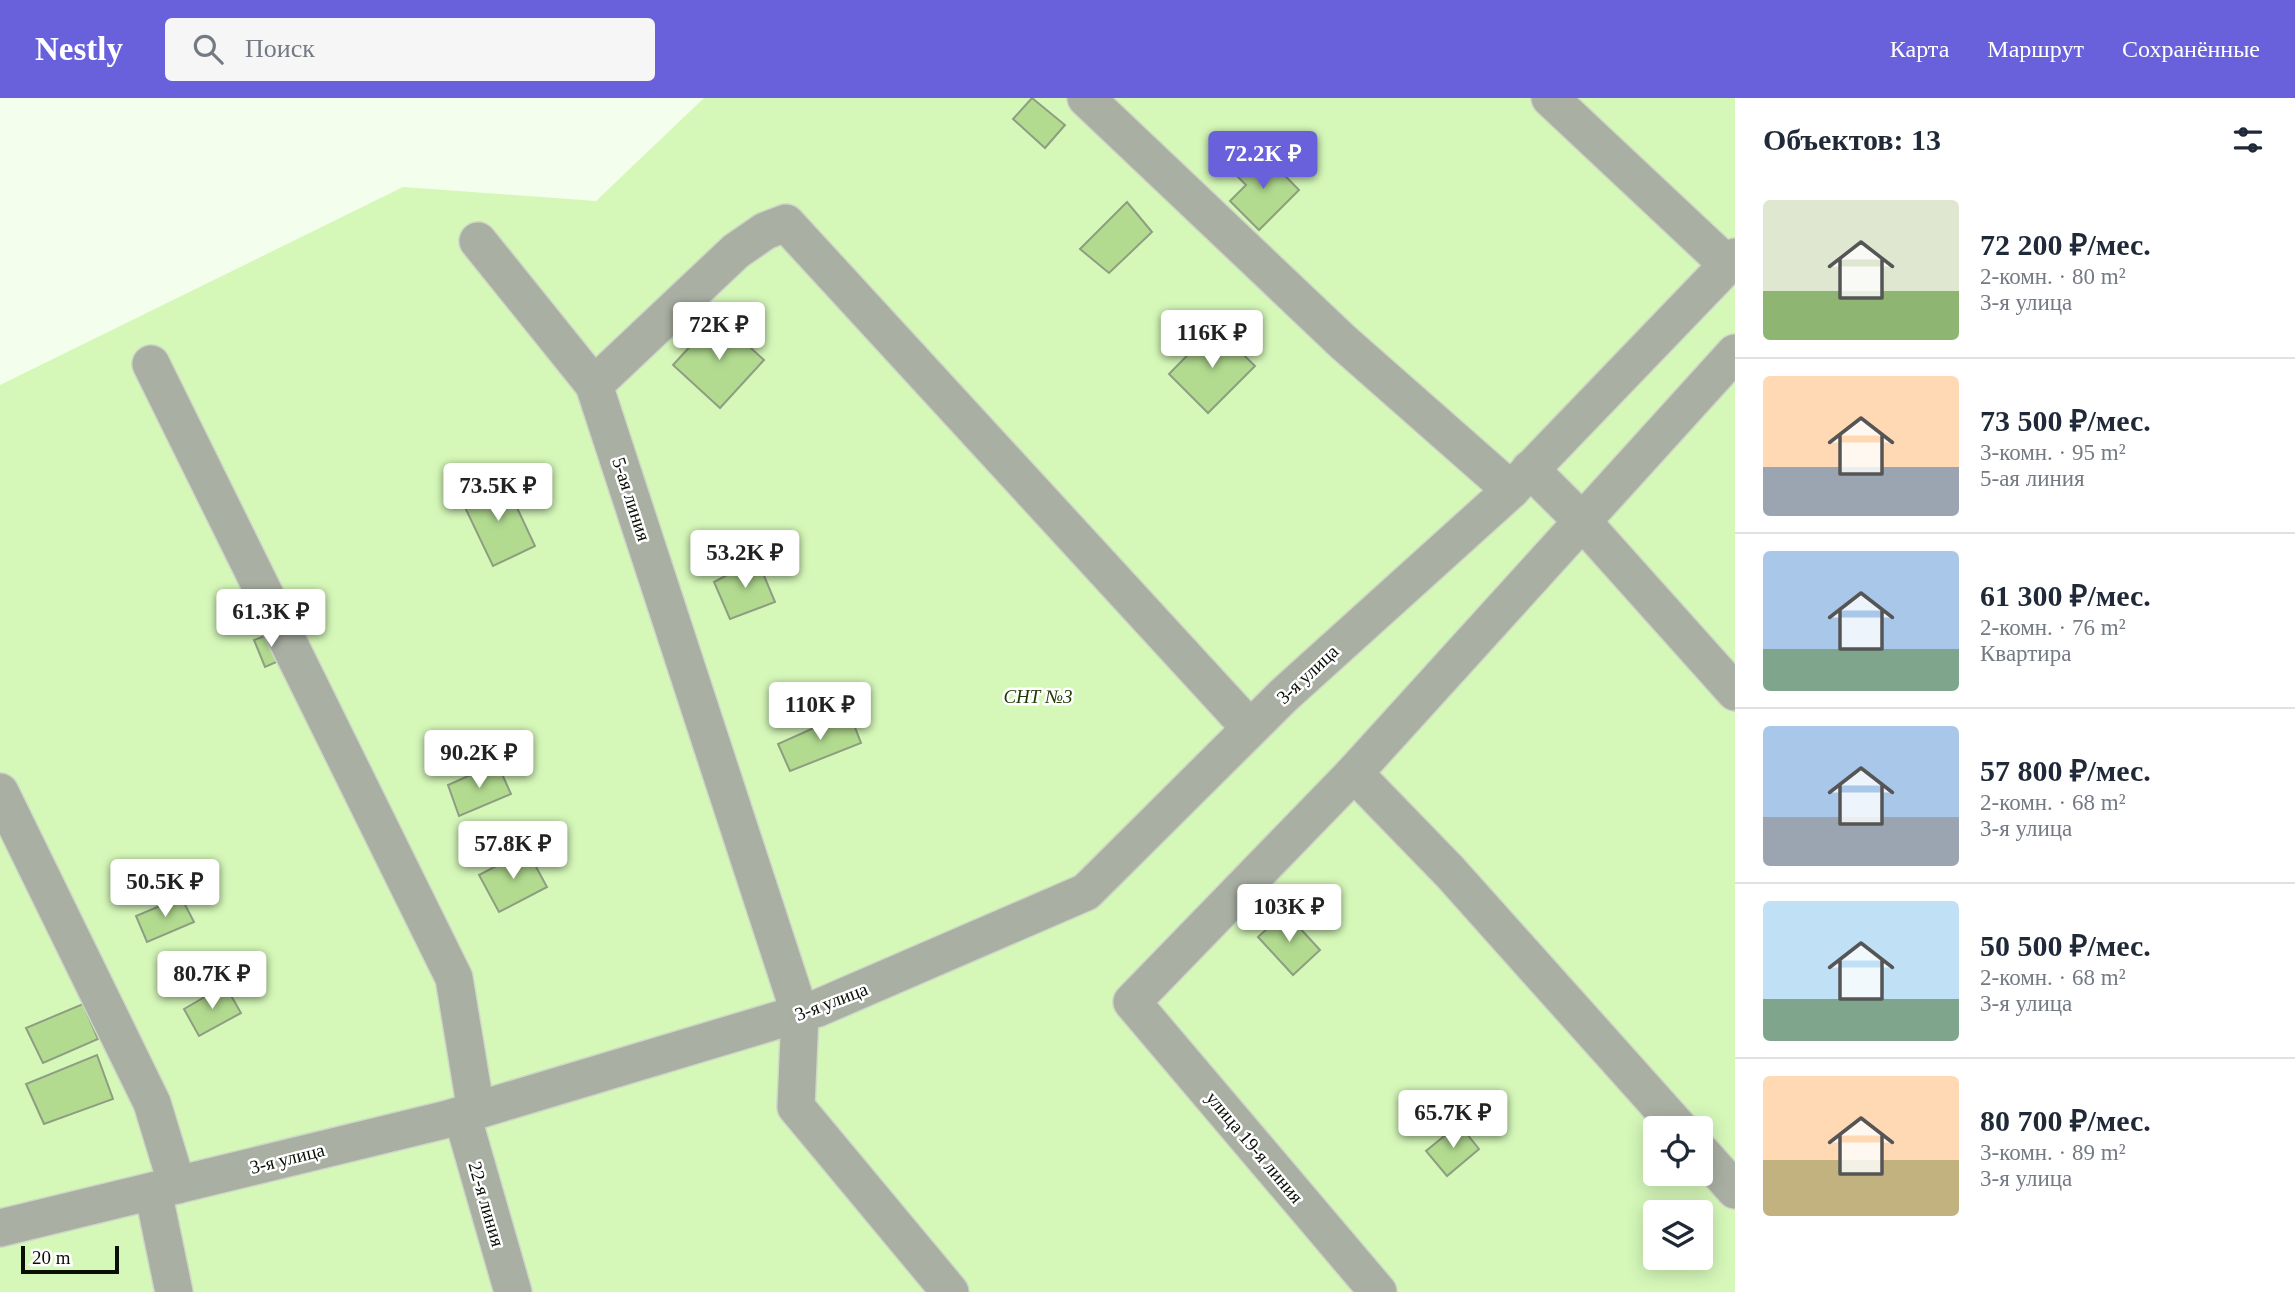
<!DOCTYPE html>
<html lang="ru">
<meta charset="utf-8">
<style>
:root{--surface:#fff;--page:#f6f6f7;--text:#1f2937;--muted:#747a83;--line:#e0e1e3;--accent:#6861db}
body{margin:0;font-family:"Times New Roman",serif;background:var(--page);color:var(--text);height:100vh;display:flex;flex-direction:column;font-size:26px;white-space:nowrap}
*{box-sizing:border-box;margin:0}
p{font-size:23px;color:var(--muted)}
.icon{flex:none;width:38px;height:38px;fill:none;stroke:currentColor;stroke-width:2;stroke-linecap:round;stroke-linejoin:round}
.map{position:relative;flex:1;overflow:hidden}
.drawer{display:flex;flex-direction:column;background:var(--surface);width:560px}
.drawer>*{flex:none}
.buttons{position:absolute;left:1643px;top:1018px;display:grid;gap:14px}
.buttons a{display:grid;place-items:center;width:70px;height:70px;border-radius:7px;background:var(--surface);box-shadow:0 4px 18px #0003;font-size:35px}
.scale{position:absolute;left:21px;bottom:18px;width:98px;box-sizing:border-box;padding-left:7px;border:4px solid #0a0f06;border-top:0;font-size:19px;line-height:24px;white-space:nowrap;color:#0a0f06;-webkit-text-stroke:5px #fff;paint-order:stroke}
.price{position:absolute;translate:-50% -60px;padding:0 16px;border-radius:7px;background:#fff;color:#222;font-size:23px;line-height:46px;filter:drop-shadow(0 2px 4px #0008)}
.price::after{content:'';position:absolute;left:50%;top:42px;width:21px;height:16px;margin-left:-10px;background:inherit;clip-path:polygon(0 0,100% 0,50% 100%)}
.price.on{background:var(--accent);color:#fff}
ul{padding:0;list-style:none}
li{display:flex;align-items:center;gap:21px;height:175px;padding:0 28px}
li+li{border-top:2px solid var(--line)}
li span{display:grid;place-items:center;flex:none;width:196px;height:140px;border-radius:7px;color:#555}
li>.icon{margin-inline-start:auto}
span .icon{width:84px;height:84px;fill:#fffc;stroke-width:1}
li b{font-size:30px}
h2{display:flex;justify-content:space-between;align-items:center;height:84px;padding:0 28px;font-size:30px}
header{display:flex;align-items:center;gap:42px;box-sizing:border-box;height:98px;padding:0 35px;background:var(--accent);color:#fff}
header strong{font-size:33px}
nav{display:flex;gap:38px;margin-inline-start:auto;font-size:24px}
.search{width:490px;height:63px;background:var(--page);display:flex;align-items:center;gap:18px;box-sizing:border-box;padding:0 24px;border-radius:7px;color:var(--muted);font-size:26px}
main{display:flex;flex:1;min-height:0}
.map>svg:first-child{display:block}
.green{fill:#d5f8b9;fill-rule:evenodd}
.building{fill:#b2db90;stroke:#8e9e82;stroke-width:2}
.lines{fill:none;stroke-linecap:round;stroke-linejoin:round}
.minor-casing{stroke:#cfd8c7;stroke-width:40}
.minor{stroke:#a9b0a3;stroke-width:37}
.labels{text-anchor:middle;stroke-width:5;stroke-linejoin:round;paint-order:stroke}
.street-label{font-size:19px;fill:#0a0f06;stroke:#fff}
.park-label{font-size:19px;font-style:italic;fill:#213903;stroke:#fff}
</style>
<header>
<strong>Nestly</strong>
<div class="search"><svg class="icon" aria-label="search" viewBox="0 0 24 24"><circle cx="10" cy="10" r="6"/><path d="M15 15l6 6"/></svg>Поиск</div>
<nav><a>Карта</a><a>Маршрут</a><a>Сохранённые</a></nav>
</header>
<main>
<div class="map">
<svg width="1735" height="1194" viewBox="0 0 1735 1194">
<rect width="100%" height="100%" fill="#f4feec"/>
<path class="green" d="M704 0H1735V1194H0V287L403 89 596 103ZM1656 1031H1701V1076H1656ZM1656 1115H1701V1160H1656Z"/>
<g class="building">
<polygon points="1032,0 1065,27 1045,50 1013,21"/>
<polygon points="1261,53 1299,92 1259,132 1230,103 1246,87 1237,78"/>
<polygon points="1127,104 1152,134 1109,175 1080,151"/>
<polygon points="717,219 764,262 720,310 673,267"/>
<polygon points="1215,229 1255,268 1208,315 1169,276"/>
<polygon points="504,382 535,448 493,468 461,401"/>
<polygon points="757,461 775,504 730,521 714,484"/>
<polygon points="278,533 288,559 265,569 254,542"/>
<polygon points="849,614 861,645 790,673 778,646"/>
<polygon points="497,665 511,696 459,718 448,687"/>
<polygon points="527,752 547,789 499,814 479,777"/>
<polygon points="181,799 194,824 147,844 136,818"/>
<polygon points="1285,814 1320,852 1293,877 1258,839"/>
<polygon points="225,887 241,915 199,938 184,911"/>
<polygon points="83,906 98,941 43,965 26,930"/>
<polygon points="97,957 113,1001 44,1026 26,986"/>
<polygon points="1459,1026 1479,1051 1447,1078 1426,1053"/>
</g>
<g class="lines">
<defs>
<g id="minor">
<polyline points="1086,0 1343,244 1511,392"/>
<polyline points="1550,0 1728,167"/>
<polyline points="478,143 594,287"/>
<polyline points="151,266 454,880 476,1013"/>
<polyline points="1530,371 1581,422 1735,594"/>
<polyline points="1354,675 1450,774 1680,1031"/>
<polyline points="0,694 152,1005 177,1087"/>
<polyline points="462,1017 513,1194"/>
<polyline points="1701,1054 1735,1092"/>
<polyline points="153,1093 174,1194"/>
<polyline points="0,1130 448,1021 818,910 1086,794 1283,598 1511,392 1735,159"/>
<polyline points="950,1194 796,1009 800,916 594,287 736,153 765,133 786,125 1250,630"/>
<polyline points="1378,1194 1132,904 1354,675 1735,255"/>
</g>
</defs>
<use href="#minor" class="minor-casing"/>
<use href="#minor" class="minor"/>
</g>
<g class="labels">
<g class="street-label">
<text transform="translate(632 401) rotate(72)" y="7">5-ая линия</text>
<text transform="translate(1307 576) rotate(-43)" y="7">3-я улица</text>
<text transform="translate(831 903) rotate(-21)" y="7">3-я улица</text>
<text transform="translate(1255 1049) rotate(50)" y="7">улица 19-я линия</text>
<text transform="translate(287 1060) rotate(-14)" y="7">3-я улица</text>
<text transform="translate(487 1106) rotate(74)" y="7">22-я линия</text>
</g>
<g class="park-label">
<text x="1038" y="605">СНТ №3</text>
</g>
</g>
</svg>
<div class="buttons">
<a><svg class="icon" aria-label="locate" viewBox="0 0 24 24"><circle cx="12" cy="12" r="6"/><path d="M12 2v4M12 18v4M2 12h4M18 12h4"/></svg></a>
<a><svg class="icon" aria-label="layers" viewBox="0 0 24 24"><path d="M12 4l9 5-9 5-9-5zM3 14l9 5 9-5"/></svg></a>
</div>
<div class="scale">20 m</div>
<b class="price on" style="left:1263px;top:93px">72.2K ₽</b>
<b class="price" style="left:719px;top:264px">72K ₽</b>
<b class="price" style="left:1212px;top:272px">116K ₽</b>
<b class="price" style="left:498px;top:425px">73.5K ₽</b>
<b class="price" style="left:745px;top:492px">53.2K ₽</b>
<b class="price" style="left:271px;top:551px">61.3K ₽</b>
<b class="price" style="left:820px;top:644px">110K ₽</b>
<b class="price" style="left:479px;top:692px">90.2K ₽</b>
<b class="price" style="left:513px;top:783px">57.8K ₽</b>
<b class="price" style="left:165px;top:821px">50.5K ₽</b>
<b class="price" style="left:1289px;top:846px">103K ₽</b>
<b class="price" style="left:212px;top:913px">80.7K ₽</b>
<b class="price" style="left:1453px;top:1052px">65.7K ₽</b>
</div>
<section class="drawer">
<h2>Объектов: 13<svg class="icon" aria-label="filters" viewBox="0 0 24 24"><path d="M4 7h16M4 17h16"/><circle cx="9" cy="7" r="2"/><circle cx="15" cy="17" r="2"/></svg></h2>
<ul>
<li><span style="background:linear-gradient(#dfe7d0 65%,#8fb573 0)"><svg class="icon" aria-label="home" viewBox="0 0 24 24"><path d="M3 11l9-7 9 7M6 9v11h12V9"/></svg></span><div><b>72 200 ₽/мес.</b><p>2-комн. · 80 m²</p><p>3-я улица</p></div></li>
<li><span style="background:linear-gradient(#ffd9b3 65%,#9aa5b1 0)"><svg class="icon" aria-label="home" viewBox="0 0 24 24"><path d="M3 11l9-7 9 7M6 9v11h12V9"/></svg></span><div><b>73 500 ₽/мес.</b><p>3-комн. · 95 m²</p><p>5-ая линия</p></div></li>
<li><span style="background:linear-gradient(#a9c7e8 70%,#7fa58c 0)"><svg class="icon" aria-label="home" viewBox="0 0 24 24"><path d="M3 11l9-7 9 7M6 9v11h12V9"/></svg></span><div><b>61 300 ₽/мес.</b><p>2-комн. · 76 m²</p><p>Квартира</p></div></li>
<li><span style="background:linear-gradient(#a9c7e8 65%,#9aa5b1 0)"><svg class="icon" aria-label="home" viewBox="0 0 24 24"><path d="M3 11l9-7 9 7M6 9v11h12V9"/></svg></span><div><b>57 800 ₽/мес.</b><p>2-комн. · 68 m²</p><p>3-я улица</p></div></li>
<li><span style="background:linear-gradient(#bfe0f5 70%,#7fa58c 0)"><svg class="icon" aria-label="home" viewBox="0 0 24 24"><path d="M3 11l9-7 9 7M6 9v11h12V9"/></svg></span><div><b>50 500 ₽/мес.</b><p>2-комн. · 68 m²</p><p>3-я улица</p></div></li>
<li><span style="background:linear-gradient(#ffd9b3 60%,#c2b280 0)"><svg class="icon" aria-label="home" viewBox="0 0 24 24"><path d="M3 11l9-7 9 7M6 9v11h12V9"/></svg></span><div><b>80 700 ₽/мес.</b><p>3-комн. · 89 m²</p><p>3-я улица</p></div></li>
</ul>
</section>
</main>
